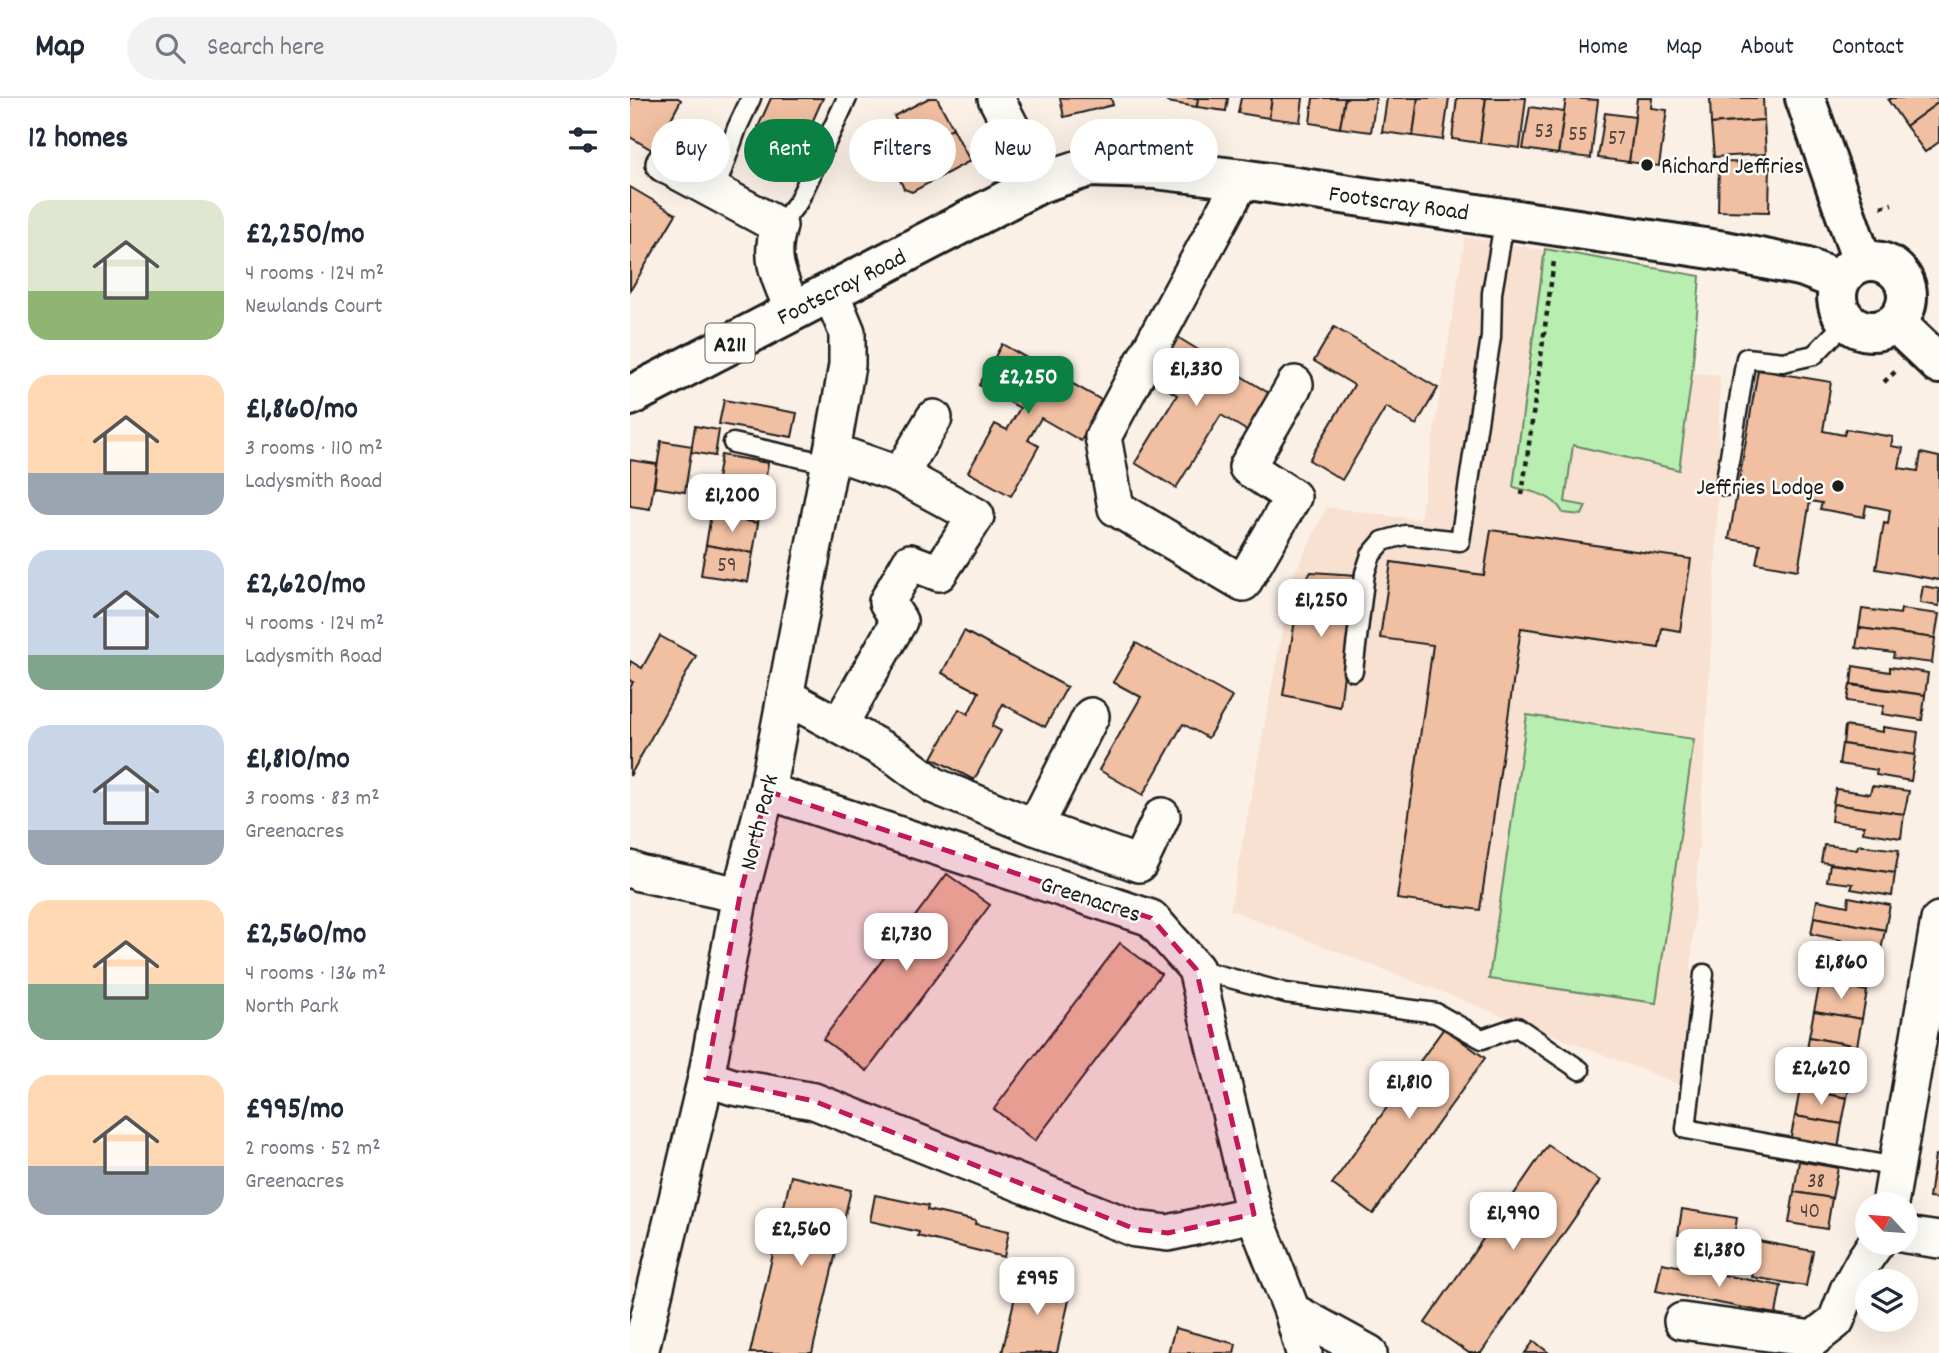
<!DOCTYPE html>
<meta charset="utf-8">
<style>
:root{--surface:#fff;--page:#f2f2f3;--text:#1f2937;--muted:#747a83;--line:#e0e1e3;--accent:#0b8043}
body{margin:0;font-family:Dekko,sans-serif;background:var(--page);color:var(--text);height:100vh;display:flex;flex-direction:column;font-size:26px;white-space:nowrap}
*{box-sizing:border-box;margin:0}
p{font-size:23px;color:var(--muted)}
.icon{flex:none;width:38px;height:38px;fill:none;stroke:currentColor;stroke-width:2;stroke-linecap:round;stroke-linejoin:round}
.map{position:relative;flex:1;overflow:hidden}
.panel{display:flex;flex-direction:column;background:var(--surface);width:630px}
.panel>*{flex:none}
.banner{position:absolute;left:21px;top:21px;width:665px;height:63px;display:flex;gap:14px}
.needle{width:46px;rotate:296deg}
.tools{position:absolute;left:1225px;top:1094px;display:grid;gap:14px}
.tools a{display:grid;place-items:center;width:63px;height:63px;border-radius:50%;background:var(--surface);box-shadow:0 7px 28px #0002;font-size:35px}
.price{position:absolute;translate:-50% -60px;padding:0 16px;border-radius:14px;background:#fff;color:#222;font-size:23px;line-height:46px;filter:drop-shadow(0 2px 4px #0008)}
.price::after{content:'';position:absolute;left:50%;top:42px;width:21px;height:16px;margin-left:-10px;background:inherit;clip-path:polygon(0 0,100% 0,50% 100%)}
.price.current{background:var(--accent);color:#fff}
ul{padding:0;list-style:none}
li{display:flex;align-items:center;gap:21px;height:175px;padding:0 28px}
li span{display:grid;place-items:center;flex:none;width:196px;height:140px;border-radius:21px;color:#555}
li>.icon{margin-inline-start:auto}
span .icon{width:84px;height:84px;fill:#fffc;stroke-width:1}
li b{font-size:30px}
h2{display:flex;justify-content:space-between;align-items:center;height:84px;padding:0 28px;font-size:30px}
.pill{padding:0 24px;border-radius:32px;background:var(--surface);box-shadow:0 7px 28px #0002;font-size:24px;line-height:63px}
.pill.current{background:var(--accent);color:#fff}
header{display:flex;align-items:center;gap:42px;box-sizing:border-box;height:98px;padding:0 35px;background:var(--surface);border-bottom:2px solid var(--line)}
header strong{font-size:33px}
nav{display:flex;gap:38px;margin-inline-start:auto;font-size:24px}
.search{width:490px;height:63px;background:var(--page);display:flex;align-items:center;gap:18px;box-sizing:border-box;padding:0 24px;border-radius:38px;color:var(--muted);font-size:26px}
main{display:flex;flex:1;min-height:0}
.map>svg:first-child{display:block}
.built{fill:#f8e1d1}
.green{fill:#b8efb1;stroke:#6a8666;stroke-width:2}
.building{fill:#f1bfa1;stroke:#1c1c1c;stroke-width:2}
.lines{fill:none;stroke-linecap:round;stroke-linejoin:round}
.service-casing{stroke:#1c1c1c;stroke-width:23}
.minor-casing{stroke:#1c1c1c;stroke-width:40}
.tertiary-casing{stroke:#1c1c1c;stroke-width:44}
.primary-casing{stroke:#1c1c1c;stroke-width:44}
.path{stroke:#1c1c1c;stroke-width:4.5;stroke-dasharray:5 5;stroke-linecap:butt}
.service{stroke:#fdfcf7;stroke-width:18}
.minor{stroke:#fdfcf7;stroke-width:35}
.tertiary{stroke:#fdfcf7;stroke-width:38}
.primary{stroke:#fdfcf7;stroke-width:38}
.marked{fill:#c2185b;fill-opacity:0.2;stroke:#c2185b;stroke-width:5;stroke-dasharray:14 9;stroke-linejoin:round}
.poi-dot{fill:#1c1c1c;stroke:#fdfcf7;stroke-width:2.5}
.labels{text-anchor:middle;stroke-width:5;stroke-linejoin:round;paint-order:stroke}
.number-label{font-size:21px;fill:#51453d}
.shield{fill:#fdfcf7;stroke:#605f5e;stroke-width:2}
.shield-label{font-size:23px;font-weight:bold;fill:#1c1c1c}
.poi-label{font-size:24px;fill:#1c1c1c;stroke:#fdfcf7;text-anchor:start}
.street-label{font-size:24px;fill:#1c1c1c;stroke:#fdfcf7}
</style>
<header>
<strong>Map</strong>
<div class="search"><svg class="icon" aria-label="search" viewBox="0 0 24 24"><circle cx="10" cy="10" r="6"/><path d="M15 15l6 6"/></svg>Search here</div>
<nav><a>Home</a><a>Map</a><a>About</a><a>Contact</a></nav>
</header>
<main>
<section class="panel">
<h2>12 homes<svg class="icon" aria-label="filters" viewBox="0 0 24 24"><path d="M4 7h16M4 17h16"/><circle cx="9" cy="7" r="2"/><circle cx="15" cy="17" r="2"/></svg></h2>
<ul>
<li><span style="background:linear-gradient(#dfe7d0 65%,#8fb573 0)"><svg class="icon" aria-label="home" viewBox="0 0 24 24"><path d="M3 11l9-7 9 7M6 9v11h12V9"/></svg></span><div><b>£2,250/mo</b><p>4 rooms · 124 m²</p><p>Newlands Court</p></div></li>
<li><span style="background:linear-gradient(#ffd9b3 70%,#9aa5b1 0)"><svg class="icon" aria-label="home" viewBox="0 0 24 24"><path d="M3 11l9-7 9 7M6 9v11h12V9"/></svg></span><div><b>£1,860/mo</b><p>3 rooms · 110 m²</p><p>Ladysmith Road</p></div></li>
<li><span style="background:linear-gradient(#c9d6e8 75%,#7fa58c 0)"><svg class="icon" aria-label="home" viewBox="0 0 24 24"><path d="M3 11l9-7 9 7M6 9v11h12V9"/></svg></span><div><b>£2,620/mo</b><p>4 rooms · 124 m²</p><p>Ladysmith Road</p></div></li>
<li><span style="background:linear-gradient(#c9d6e8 75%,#9aa5b1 0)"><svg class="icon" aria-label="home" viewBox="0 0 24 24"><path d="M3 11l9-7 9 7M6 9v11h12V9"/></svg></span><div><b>£1,810/mo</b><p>3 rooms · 83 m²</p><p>Greenacres</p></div></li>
<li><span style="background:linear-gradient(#ffd9b3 60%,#7fa58c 0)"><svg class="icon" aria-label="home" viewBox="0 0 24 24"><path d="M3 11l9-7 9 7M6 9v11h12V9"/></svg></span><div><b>£2,560/mo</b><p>4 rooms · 136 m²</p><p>North Park</p></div></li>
<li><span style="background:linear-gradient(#ffd9b3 65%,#9aa5b1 0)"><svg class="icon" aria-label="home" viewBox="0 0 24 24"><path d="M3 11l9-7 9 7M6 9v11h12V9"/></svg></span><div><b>£995/mo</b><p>2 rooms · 52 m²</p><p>Greenacres</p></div></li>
</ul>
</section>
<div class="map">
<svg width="1309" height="1255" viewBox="0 0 1309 1255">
<rect width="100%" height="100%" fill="#fbf0e6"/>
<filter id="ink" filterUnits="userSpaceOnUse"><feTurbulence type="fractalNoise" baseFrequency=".0143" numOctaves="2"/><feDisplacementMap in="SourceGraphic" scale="14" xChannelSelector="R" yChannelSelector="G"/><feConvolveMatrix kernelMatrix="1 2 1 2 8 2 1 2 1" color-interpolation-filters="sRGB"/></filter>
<g filter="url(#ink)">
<polygon class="built" points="835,139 1070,178 1062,275 1090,278 1086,466 1054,988 600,812 662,480 697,409 790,422"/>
<g class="green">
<path d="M915 151 1070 178 1062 276 1049 372 943 347 935 404 956 408 952 417 933 415C924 397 901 393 883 389Z"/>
<polygon points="897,617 1064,641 1026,905 859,881"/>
</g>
<g class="building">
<polygon points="0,0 48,0 51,2 24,53 0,39"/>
<polygon points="141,0 193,0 171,49 128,29"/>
<polygon points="299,0 307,0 323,30 281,52 264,18"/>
<polygon points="430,0 481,0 483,7 434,19"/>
<polygon points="538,0 568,0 567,9 537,4"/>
<polygon points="568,0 598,0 596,13 567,9"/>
<polygon points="611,0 642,0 639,20 608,15"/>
<polygon points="642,0 673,0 670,24 639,20"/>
<polygon points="683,0 715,0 710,30 680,25"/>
<polygon points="715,0 746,0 741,34 710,30"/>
<polygon points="757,0 788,0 783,38 752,34"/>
<polygon points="788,0 819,0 813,42 783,38"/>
<polygon points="827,0 856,0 850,45 822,41"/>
<polygon points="856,0 896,0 890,50 850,45"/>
<polygon points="936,0 968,2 961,60 928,56"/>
<polygon points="1007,0 1022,0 1021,10 1037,12 1029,68 999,64"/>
<polygon points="1080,0 1133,0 1134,22 1081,26"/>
<polygon points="1261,0 1309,0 1309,4 1276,28 1258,2"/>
<polygon points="1309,4 1309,44 1295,54 1276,28"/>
<polygon points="900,9 934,14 928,56 893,51"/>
<polygon points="975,15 1005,19 999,64 968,60"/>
<polygon points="1134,22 1136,56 1084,59 1081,26"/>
<polygon points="323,30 340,63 282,94 274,91 270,82 273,72 287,64 281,52"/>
<polygon points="1089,64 1140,65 1139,114 1088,113"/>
<polygon points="0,89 46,116 0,193"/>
<polygon points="704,229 808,290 786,327 756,309 712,382 679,362 724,287 684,263"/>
<polygon points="544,237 642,297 619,334 591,317 546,390 505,365 547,297 518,279"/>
<polygon points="372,246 473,303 451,343 411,320 398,342 409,348 381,398 338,374 365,326 377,332 390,310 349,287"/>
<polygon points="1128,272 1201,284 1193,333 1214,337 1216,331 1263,339 1261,348 1273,350 1269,370 1288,373 1291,355 1309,359 1309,482 1246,471 1254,425 1258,426 1260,412 1236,407 1234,419 1190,411 1192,405 1180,403 1168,472 1126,465 1130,446 1099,441"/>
<polygon points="94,302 167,315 162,339 89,326"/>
<polygon points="65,328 89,332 85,358 61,354"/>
<polygon points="31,343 62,348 55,394 24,389"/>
<polygon points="91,357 138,365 133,395 86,387"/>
<polygon points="0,362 27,366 20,411 0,408"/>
<polygon points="86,387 133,395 128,425 81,417"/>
<polygon points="81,417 128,425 123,455 76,447"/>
<polygon points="861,432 1061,461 1050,533 1032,530 1029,550 891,530 850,812 767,801 803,547 750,540 761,464 854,477"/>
<polygon points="76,447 123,455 118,484 71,477"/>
<polygon points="681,474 726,477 710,609 653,597 670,491"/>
<polygon points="1293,488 1309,491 1309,508 1290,505"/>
<polygon points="1232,511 1270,516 1271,511 1309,516 1305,540 1229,530"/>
<polygon points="1229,530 1305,540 1302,565 1263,560 1264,555 1226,550"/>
<polygon points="334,533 437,589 415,629 373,606 362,628 371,633 344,682 302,660 329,611 338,616 349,594 312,575"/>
<polygon points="30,538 66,558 0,678 0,590 3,584 0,583 0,563 12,570"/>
<polygon points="506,545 602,599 578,640 553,626 513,697 469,672 511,599 483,584"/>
<polygon points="1223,568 1260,574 1260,569 1298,575 1295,597 1221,586"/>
<polygon points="1220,587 1295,597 1292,622 1252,616 1254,608 1217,603"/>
<polygon points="1215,628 1253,634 1253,629 1288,634 1285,657 1213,646"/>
<polygon points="1212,646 1285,657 1281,683 1246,677 1247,672 1209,666"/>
<polygon points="1242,688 1279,693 1274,716 1203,706 1206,691 1240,696"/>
<polygon points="1203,706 1274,716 1271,740 1233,734 1234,728 1201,723"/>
<polygon points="1194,747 1227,751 1228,747 1269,752 1265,775 1191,764"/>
<polygon points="1200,766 1265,775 1262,798 1221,791 1223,786 1197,783"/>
<polygon points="317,776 360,807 237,973 193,941"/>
<polygon points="1219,799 1260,807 1255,832 1184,819 1187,802 1218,808"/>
<polygon points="1184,819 1255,832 1250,857 1210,849 1211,842 1181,836"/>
<polygon points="490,845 531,876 405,1043 364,1011"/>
<polygon points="1188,851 1243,861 1237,890 1183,880"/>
<polygon points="1190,885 1237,893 1232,921 1184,913"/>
<polygon points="1184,913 1232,921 1227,948 1179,939"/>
<polygon points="814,930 855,960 743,1116 702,1086"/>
<polygon points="1179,939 1227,948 1222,974 1175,965"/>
<polygon points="1175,965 1222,974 1217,1000 1170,991"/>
<polygon points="1170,991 1217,1000 1212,1026 1165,1018"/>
<polygon points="1165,1018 1212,1026 1208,1051 1160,1043"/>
<polygon points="918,1047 970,1083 851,1255 839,1255 795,1225"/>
<polygon points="1305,1057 1309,1058 1309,1101 1299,1100"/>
<polygon points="1169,1063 1208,1070 1202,1100 1164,1094"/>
<polygon points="161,1078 221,1092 182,1255 120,1255"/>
<polygon points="1164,1094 1202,1100 1197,1131 1159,1125"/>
<polygon points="245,1097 298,1108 297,1112 346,1123 345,1126 379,1133 374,1159 288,1138 289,1134 240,1123"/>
<polygon points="1052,1111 1107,1120 1103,1145 1048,1137"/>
<polygon points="1128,1143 1183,1153 1176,1188 1122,1179"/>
<polygon points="1032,1165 1151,1188 1146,1216 1026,1193"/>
<polygon points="390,1177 442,1189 427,1255 372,1255"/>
<polygon points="545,1230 606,1246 604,1255 538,1255"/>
<polygon points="904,1243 919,1255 895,1255"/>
</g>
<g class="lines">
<defs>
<g id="service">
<polyline points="85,92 107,30 121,0"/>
<polyline points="149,128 168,104 217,0"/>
<polyline points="103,345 199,366"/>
<polyline points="1095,388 1116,260 1153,264 1184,257 1217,223"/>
<polyline points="723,573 735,475 741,457 753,443 775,437 830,443 861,239 862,195 875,119"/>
<polyline points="566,871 656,895 806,915 852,941 887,929 950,972"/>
<polyline points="1074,876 1056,1031 1266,1069"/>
</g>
<g id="minor">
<polyline points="366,0 410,85"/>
<path d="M34 66 149 128C138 162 150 181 163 212"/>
<polyline points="612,81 473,339 486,410 613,485 663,399 617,369 665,286"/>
<polyline points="202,353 270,377 346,418 309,475 280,464 257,504 269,523 210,626"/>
<polyline points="270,377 304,320"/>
<polyline points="155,598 265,658 305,688 405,729 509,766 532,718"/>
<polyline points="405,729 461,618"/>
<polyline points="0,771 9,775 110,797"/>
<polyline points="76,980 103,989 184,1003 505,1131 538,1135 624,1116 566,871 521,820 137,693"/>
<polyline points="1260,1106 1309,822"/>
<polyline points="624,1116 662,1213 739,1255"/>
<polyline points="1276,1137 1309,1142"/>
<polyline points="662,1213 674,1255"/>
<polyline points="1052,1223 1183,1241 1206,1223 1218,1192 1235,1161 1247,1144"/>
<polyline points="10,1255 76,980 110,797 137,693 202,353 217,267 217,234 200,193"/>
</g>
<polyline id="tertiary" points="1175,0 1232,163"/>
<g id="primary">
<circle cx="1242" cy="198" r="35"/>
<polyline points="1266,225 1309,266"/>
<polyline points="0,298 410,85 459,69 525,71 612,81 1095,153 1174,169 1210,183"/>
</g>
</defs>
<use href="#service" class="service-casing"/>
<use href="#minor" class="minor-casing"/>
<use href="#tertiary" class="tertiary-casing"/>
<use href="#primary" class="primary-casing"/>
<g class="path">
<polyline points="1251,109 1262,106"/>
<polyline points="1254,284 1266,273"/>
<polyline points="892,397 924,163"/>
</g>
<use href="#service" class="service"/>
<use href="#minor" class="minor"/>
<use href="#tertiary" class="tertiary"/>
<use href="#primary" class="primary"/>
</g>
</g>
<path class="marked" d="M137 693 521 820 566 871 624 1116 538 1135 505 1131 184 1003 76 980 110 797Z"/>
<g class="poi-dot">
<circle cx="1017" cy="67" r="7"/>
<circle cx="1208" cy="388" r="7"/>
</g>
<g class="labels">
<g class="number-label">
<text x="914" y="39">53</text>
<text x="948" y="42">55</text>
<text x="987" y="46">57</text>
<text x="97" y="473">59</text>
<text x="1186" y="1089">38</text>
<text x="1180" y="1119">40</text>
</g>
<rect class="shield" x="75.5" y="225.5" width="49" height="39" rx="5"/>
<g class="shield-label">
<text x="100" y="253">A211</text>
</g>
<g class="poi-label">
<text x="1031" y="75">Richard Jeffries</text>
<text x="1194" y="396" text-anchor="end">Jeffries Lodge</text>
</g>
<g class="street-label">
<text transform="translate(769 104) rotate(8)" y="8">Footscray Road</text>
<text transform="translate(211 188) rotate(-27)" y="8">Footscray Road</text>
<text transform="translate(128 724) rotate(-76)" y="8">North Park</text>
<text transform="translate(461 800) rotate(18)" y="8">Greenacres</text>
</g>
</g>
</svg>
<div class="tools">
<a><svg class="needle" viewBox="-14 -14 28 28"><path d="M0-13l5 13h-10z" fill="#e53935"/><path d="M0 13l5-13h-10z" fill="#747a83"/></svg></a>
<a><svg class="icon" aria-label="layers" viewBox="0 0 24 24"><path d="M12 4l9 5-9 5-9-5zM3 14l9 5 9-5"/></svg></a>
</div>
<b class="price" style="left:566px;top:310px">£1,330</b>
<b class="price current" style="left:398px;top:318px">£2,250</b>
<b class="price" style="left:102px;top:436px">£1,200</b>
<b class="price" style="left:691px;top:541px">£1,250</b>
<b class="price" style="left:276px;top:875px">£1,730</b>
<b class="price" style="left:1211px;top:903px">£1,860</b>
<b class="price" style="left:1191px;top:1009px">£2,620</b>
<b class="price" style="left:779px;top:1023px">£1,810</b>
<b class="price" style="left:883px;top:1154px">£1,990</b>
<b class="price" style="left:171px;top:1170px">£2,560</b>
<b class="price" style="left:1089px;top:1191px">£1,380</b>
<b class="price" style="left:407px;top:1219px">£995</b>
<div class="banner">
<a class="pill">Buy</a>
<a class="pill current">Rent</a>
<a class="pill">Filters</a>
<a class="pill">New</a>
<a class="pill">Apartment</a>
</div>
</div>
</main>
